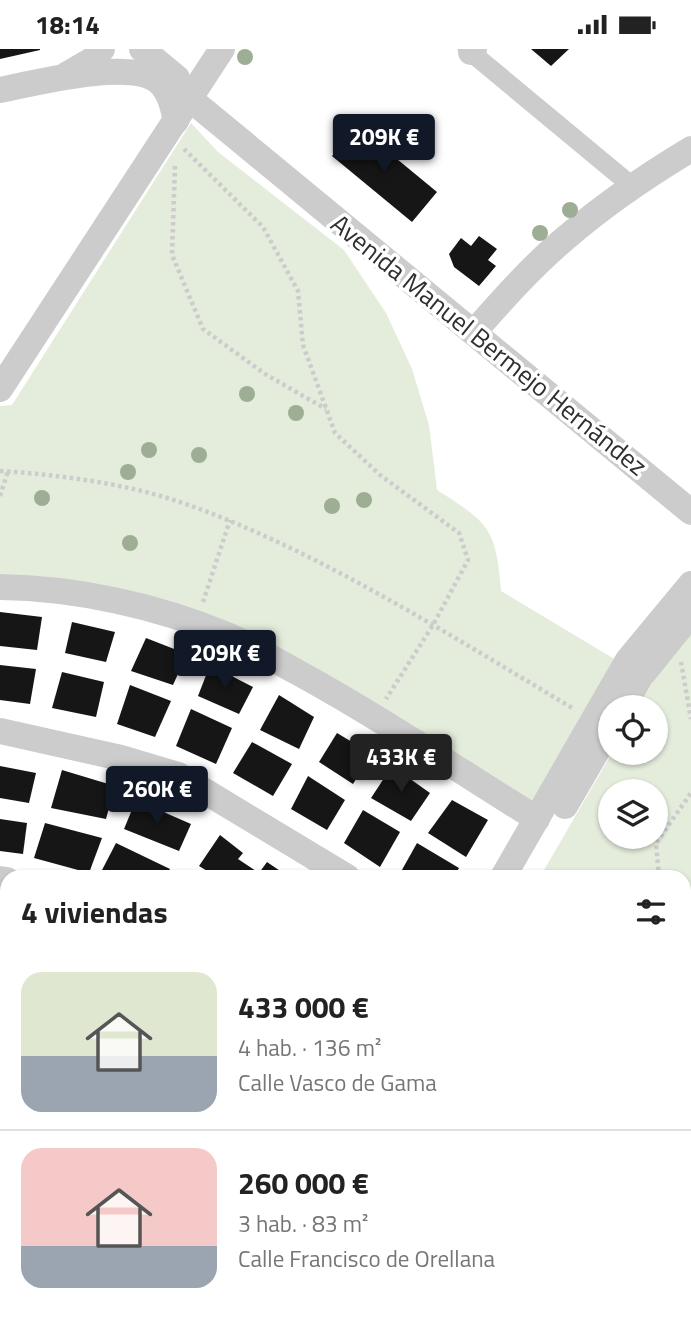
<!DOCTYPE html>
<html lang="es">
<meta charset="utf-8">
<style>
:root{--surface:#fff;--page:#f2f2f2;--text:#222;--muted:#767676;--line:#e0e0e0;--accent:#111827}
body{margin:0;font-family:"Titillium Web",sans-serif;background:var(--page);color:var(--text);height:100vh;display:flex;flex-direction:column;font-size:26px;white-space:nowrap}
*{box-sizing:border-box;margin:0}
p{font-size:23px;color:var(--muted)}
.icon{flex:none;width:38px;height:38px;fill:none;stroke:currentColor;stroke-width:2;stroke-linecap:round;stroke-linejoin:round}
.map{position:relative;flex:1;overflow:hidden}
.panel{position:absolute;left:0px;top:821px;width:691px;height:450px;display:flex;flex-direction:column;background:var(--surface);border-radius:21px 21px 0 0;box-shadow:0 2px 5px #0004}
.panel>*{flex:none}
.tools{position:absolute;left:598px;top:646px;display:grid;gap:14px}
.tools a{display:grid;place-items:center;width:70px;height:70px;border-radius:50%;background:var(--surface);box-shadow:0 2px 5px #0004;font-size:35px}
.price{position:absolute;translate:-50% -60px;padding:0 16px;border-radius:7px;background:var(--accent);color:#fff;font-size:23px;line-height:46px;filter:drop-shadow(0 2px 4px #0008)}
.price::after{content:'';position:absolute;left:50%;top:42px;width:21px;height:16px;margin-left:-10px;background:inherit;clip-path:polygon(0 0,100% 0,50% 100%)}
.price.on{background:#222;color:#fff}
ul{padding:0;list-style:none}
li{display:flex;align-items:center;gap:21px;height:175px;padding:0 21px}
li+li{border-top:2px solid var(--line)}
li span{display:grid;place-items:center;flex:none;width:196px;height:140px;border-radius:21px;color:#555}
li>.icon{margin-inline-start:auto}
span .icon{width:84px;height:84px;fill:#fffc;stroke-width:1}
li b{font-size:30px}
h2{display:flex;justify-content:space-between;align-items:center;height:84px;padding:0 21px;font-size:30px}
.status{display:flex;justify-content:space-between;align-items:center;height:49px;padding:0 35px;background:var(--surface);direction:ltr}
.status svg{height:19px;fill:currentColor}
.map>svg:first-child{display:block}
.green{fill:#e4ecdc;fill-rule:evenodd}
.building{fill:#161616}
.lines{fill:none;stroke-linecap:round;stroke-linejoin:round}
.path{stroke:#ccc;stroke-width:4.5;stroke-dasharray:3.5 3.5;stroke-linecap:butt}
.pedestrian{stroke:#ccc;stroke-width:19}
.minor{stroke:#ccc;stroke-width:26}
.tree{fill:#9eae94}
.labels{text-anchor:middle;stroke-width:7;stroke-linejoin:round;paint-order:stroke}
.street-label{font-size:26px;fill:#2f2f2f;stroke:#fff}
</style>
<div class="status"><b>18:14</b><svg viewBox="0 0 49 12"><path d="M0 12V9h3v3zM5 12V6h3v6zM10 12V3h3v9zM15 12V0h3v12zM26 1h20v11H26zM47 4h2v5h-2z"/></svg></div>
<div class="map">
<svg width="691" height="1269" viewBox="0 0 691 1269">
<rect width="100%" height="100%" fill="#fff"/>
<g class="green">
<path d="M191 74 218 103 344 201 386 264 412 320 429 376 437 441C489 474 496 479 501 542L616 611 531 756 215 570 0 528V357L12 356Z"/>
<path d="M691 584V902L684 898V828H540L612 704H656V658H638L659 623ZM611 742H656V788H611Z"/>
<polygon points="0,1179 7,1179 7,1264 102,1264 101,1269 0,1269"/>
</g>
<g class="building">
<polygon points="0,0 40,0 40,1 0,10"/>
<polygon points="531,0 569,0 551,17"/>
<polygon points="357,77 437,143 412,173 332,107"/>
<polygon points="479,187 497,200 488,211 496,217 479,237 454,218 449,205 461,189 471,197"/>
<polygon points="0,563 42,568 37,601 0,597"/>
<polygon points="72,573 115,583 106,613 65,604"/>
<polygon points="146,589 187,605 173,636 131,622"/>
<polygon points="0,616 36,620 30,655 0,651"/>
<polygon points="210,616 253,638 239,665 198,647"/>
<polygon points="62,623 104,633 96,668 52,659"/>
<polygon points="130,636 171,652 155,688 117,675"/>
<polygon points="279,646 314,668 299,700 260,681"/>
<polygon points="191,660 232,679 216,715 176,697"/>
<polygon points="337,684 372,705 353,735 319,713"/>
<polygon points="252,693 292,715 273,747 233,724"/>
<polygon points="0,717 36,724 29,754 0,749"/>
<polygon points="392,717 430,744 411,772 371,749"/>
<polygon points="62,721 115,737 106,770 51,759"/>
<polygon points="308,727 345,751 327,781 291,760"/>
<polygon points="136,751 191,775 179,802 124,780"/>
<polygon points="452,751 488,771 466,808 428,784"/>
<polygon points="363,761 400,783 380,818 344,794"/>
<polygon points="0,770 27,774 23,805 0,802"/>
<polygon points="45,774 102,789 89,824 34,809"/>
<polygon points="220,786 243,804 238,810 259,824 267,813 289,828 217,828 199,817"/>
<polygon points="116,794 170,820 166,828 111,828 101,823"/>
<polygon points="417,794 459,819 454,828 398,828"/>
<polygon points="0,870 7,871 7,894 0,894"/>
<polygon points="689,989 691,990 691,1044 689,1047 684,1045 684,995"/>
<polygon points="7,1065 7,1094 0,1094 0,1066"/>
<rect x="0" y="1110" width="7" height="30"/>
<polygon points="333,1264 350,1264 365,1269 331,1269"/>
<polygon points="498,1264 549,1264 545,1269 507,1269"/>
</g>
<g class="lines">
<g class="path">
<polyline points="184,100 263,178 298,242 303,296 335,384 380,426 459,484 468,511 433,576 386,650"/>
<polyline points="175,117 172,206 203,280 265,325 326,360"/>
<path d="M0 422C48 425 96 431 142 442 190 454 237 474 282 495 383 543 478 603 574 660"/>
<polyline points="0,447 8,422"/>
<polyline points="203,553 230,471"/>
<polyline points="681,613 691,670"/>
<polyline points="659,828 656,794 691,744"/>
<polyline points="684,877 691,881"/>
</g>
<polyline class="pedestrian" points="467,0 632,137"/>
<g class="minor">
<polyline points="142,0 177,29"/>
<polyline points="471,3 474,0"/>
<polyline points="66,26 92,11 102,0"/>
<path d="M0 41C34 34 132 9 159 33 170 43 173 58 176 72"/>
<polyline points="190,50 691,463"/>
<path d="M474 283C503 250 534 215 568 187 606 154 648 126 691 100"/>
<polyline points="0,340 222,0"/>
<path d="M0 538C76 539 157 557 227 586 251 596 274 611 297 623 379 668 457 720 537 770"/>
<polyline points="623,658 641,627 691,565"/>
<polyline points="0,682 121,709 178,726 347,828"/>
<polyline points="565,757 611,678"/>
<polyline points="503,828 628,611 691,535"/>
<polyline points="0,830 7,831"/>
<polyline points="0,1009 7,1011"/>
<polyline points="684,1079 691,1083"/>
<polyline points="684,1155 691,1137"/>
<polyline points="0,1171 7,1171"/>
<polyline points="684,1234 691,1238"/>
<polyline points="449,1264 459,1269"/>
<polyline points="101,1269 102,1264"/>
<polyline points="290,1269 293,1264"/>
<polyline points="642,1269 644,1264"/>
</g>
</g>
<g class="tree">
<circle cx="245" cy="8" r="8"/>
<circle cx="570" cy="161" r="8"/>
<circle cx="540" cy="184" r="8"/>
<circle cx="247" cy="345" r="8"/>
<circle cx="296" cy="364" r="8"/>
<circle cx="149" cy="401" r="8"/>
<circle cx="199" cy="406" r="8"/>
<circle cx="128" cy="423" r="8"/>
<circle cx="42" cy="449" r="8"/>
<circle cx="364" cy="451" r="8"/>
<circle cx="332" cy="457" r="8"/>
<circle cx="130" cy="494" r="8"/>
</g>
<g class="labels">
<g class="street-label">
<text transform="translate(489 296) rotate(39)" y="9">Avenida Manuel Bermejo Hernández</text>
</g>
</g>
</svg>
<div class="tools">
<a><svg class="icon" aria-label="locate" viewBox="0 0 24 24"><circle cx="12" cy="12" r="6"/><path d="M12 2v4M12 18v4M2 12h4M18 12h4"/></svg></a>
<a><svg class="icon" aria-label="layers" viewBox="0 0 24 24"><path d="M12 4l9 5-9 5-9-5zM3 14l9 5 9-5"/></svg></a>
</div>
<b class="price" style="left:384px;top:125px">209K €</b>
<b class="price" style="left:225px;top:641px">209K €</b>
<b class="price on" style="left:401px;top:745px">433K €</b>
<b class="price" style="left:157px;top:777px">260K €</b>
<section class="panel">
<h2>4 viviendas<svg class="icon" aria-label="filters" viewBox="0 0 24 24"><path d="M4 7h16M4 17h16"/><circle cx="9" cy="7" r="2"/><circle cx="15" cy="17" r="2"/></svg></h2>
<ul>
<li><span style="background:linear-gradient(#dfe7d0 60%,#9aa5b1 0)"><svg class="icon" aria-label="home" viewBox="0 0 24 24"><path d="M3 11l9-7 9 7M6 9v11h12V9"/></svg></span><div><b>433 000 €</b><p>4 hab. · 136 m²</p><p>Calle Vasco de Gama</p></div></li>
<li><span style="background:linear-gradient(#f6c9c9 70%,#9aa5b1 0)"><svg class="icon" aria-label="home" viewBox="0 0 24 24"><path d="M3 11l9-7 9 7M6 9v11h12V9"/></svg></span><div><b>260 000 €</b><p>3 hab. · 83 m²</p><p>Calle Francisco de Orellana</p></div></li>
</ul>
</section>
</div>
